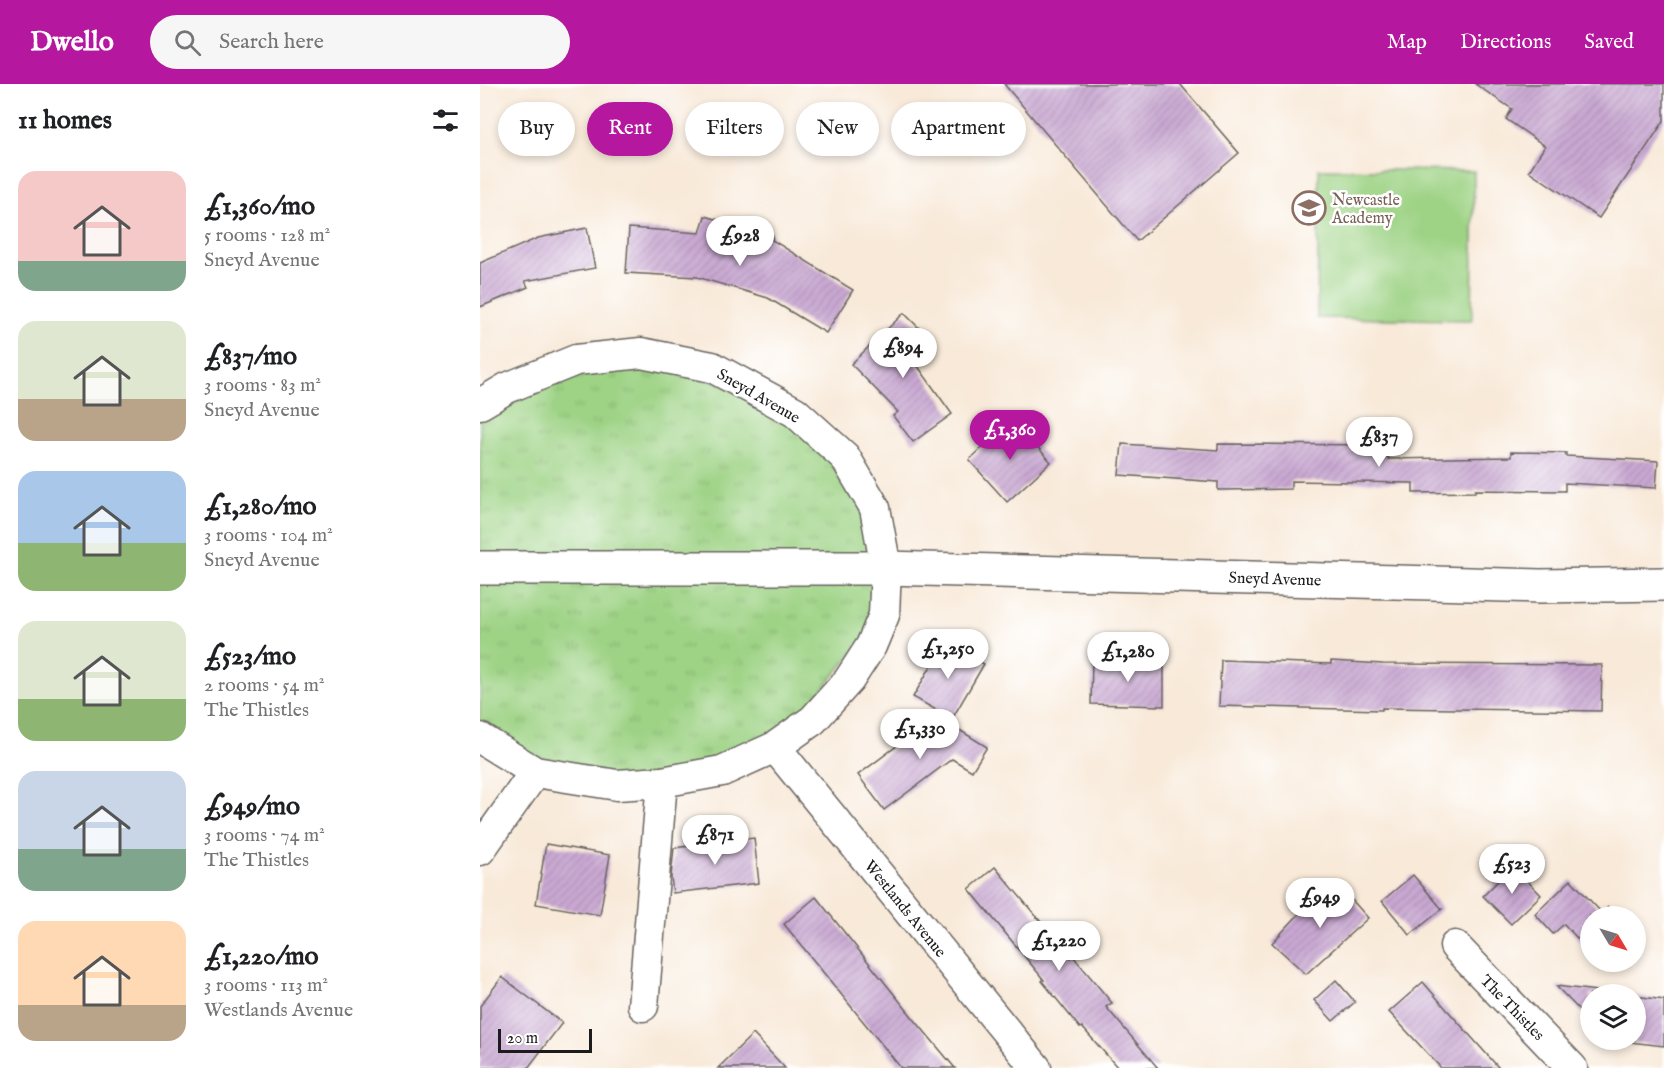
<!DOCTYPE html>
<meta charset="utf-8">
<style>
:root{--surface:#fff;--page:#f6f6f6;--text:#202124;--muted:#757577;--accent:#b5179e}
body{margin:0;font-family:"IM FELL English",serif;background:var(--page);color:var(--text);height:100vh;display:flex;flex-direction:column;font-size:22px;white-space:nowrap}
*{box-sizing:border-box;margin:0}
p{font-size:20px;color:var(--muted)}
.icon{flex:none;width:33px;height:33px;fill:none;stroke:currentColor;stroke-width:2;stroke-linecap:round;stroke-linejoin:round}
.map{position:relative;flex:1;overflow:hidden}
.panel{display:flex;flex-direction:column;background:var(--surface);width:480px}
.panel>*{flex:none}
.guide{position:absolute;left:18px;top:18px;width:570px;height:54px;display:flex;gap:12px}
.needle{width:39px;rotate:128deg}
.controls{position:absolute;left:1100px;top:822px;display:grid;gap:12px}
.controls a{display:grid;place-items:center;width:66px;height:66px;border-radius:50%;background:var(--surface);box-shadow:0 3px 9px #0003;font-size:30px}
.scale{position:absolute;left:18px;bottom:15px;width:94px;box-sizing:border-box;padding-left:6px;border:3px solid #1c1c1c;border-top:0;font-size:16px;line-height:21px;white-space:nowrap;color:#1c1c1c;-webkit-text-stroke:4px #fff;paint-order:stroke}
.price{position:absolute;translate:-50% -51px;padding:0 14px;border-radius:21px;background:#fff;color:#222;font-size:20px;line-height:39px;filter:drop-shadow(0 2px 3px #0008)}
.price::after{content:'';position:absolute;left:50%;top:36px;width:18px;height:14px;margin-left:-9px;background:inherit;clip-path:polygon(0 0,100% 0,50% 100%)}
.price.active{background:var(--accent);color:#fff}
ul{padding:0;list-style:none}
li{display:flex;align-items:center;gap:18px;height:150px;padding:0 18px}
li span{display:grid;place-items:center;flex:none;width:168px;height:120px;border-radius:18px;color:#555}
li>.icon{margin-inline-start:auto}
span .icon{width:72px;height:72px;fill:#fffc;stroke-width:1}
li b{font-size:26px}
h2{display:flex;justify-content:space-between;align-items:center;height:72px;padding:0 18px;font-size:26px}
.tag{padding:0 21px;border-radius:27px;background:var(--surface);box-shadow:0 3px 9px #0003;font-size:21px;line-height:54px}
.tag.active{background:var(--accent);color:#fff}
header{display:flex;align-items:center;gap:36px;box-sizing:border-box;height:84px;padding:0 30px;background:var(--accent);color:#fff}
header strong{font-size:28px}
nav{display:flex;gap:33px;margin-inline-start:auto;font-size:21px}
.search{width:420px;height:54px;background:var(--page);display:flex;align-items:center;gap:15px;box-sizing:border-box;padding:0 21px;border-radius:33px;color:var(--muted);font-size:22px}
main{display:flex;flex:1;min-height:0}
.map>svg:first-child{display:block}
.grass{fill:url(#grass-tufts);stroke:#5d7850;stroke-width:1.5}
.pitch{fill:#9ed385;stroke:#5d7850;stroke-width:1.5}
.building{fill:url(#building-hatch)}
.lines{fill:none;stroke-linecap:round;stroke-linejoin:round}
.minor-casing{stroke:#69645e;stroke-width:33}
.tertiary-casing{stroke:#69645e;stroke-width:36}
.minor{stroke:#fff;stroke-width:30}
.tertiary{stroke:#fff;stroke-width:33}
.labels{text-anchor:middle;stroke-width:5;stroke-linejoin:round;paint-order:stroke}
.education-label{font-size:16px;fill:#785e54;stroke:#fff;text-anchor:start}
.street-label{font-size:16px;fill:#1c1c1c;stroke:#fff}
</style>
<header>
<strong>Dwello</strong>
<div class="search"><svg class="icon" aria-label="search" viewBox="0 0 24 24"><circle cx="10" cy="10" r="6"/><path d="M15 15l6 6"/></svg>Search here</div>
<nav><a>Map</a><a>Directions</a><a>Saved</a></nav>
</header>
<main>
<section class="panel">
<h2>11 homes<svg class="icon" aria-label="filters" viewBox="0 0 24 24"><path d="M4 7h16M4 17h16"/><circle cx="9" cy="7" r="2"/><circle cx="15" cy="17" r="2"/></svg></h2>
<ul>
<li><span style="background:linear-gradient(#f6c9c9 75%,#7fa58c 0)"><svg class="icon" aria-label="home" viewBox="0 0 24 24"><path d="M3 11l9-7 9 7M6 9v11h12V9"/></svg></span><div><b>£1,360/mo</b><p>5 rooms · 128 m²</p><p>Sneyd Avenue</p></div></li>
<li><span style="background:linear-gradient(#dfe7d0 65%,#b9a48a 0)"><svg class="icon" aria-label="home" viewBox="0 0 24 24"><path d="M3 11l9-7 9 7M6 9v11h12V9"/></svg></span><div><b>£837/mo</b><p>3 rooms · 83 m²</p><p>Sneyd Avenue</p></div></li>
<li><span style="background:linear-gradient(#a9c7e8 60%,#8fb573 0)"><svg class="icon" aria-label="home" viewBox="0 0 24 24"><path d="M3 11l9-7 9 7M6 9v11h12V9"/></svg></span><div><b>£1,280/mo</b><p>3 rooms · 104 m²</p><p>Sneyd Avenue</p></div></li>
<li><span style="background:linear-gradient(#dfe7d0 65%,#8fb573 0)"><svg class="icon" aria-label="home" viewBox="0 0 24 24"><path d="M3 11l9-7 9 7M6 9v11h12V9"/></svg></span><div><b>£523/mo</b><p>2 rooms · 54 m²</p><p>The Thistles</p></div></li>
<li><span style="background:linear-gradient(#c9d6e8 65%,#7fa58c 0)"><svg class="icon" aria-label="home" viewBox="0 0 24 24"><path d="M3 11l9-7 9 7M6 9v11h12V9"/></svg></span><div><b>£949/mo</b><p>3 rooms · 74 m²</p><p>The Thistles</p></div></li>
<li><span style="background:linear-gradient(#ffd9b3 70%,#b9a48a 0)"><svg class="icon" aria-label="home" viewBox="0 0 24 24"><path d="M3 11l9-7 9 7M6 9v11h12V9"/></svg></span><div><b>£1,220/mo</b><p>3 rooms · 113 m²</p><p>Westlands Avenue</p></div></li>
</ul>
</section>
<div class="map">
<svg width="1184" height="984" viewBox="0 0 1184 984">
<defs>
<pattern id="grass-tufts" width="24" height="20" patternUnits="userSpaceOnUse" patternTransform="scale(1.5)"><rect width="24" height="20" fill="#9ed385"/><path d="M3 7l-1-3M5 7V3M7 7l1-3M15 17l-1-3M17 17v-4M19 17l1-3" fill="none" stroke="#88b572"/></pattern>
<pattern id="building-hatch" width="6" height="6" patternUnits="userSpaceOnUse" patternTransform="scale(1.5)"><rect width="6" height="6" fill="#c9a8d2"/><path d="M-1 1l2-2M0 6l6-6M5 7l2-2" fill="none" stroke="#ac90b4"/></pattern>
</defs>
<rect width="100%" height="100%" fill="#fff"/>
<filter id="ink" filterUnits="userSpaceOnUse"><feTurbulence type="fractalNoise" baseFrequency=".0167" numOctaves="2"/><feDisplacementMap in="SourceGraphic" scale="12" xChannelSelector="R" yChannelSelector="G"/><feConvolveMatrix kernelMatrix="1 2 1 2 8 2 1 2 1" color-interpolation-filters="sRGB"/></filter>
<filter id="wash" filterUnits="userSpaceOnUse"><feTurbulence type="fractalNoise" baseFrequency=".008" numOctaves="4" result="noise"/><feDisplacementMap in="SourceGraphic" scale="24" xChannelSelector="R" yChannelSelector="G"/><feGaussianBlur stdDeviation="1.35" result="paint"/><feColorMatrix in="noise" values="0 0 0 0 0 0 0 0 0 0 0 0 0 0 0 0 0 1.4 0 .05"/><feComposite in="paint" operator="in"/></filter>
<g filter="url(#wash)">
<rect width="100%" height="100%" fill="#f8e9d8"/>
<polygon class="grass" points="161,269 315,328 395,424 404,531 295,663 137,701 0,654 0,320"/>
<polygon class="pitch" points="839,85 994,87 992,236 837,234"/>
<g id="blocks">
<g class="building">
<polygon points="524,0 700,0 759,69 657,157"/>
<polygon points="995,0 1184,0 1184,37 1119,134 1049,87 1065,62 1026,35 1032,25"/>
<polygon points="225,132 293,152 292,156 373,206 346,249 288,214 217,193 146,189 149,144 220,149"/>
<polygon points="107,144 115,184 45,197 48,203 0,223 0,179 58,154"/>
<polygon points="424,229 445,250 427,267 472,330 433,358 413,332 418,328 371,280"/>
<polygon points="533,336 571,378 527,418 489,376"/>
<polygon points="642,360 738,366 738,360 908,361 908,375 1031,373 1031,368 1086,369 1086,372 1178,377 1176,404 1085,399 1085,407 995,406 995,408 933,409 933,399 811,397 811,405 738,406 738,398 639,391"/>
<polygon points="465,558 504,580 472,635 433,613"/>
<polygon points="612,576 684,577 684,622 611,620"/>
<polygon points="741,576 851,580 851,577 903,580 1122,581 1121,627 902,624 902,626 739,622"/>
<polygon points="457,632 507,663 492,687 472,675 404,726 378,691"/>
<polygon points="274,754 279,799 193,809 191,793 194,764"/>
<polygon points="66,760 130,771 120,831 56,820"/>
<polygon points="1033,782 1061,811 1031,840 1003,812"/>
<polygon points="515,783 591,874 593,872 632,919 626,923 678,984 638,984 602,943 600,944 562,897 564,896 489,805"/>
<polygon points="933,791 962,825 930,851 902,817"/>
<polygon points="1091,796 1122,829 1128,823 1138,832 1110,832 1110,868 1084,840 1073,850 1055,830"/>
<polygon points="857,799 888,834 826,890 792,859 820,829 822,830"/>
<polygon points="336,813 434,935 475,984 421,984 304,840"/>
<polygon points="22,893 82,939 48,984 0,984 0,922"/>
<polygon points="856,896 875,918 853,937 834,916"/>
<polygon points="943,898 969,928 1019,984 961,984 909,928"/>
<polygon points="1076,902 1142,910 1110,910 1110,937"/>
<polygon points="1155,912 1184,916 1184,962 1132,956 1155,956"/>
<polygon points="273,950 305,984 238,984"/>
</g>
</g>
</g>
<g filter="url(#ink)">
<use href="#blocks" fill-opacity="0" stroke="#69645e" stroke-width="1.5"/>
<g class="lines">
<defs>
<g id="minor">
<polyline points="0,320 27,304 96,276 161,269 232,283 315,328 365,373 395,424 406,484 404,531 391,562 369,596 333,636 295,663 242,687 182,698 137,701 55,688 0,654"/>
<polyline points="295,663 556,984"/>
<polyline points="0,766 55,688"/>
<polyline points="975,862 1092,984"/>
<polyline points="163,922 182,698"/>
</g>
<polyline id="tertiary" points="0,484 406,484 1060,502 1184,500"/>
</defs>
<use href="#minor" class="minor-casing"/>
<use href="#tertiary" class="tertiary-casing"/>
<use href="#minor" class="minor"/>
<use href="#tertiary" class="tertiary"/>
</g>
</g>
<defs>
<symbol id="school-ring" viewBox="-11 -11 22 22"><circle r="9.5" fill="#fff" stroke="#8d6e63" stroke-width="1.5"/><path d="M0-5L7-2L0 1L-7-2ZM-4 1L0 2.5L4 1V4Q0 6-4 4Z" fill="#8d6e63"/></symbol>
</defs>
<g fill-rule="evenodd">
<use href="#school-ring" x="810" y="105" width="38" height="38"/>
</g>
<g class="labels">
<g class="education-label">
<text x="852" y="121">Newcastle<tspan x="852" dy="18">Academy</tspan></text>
</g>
<g class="street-label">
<text transform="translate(279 311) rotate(30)" y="6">Sneyd Avenue</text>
<text transform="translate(795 494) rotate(2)" y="6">Sneyd Avenue</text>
<text transform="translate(426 824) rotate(51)" y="6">Westlands Avenue</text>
<text transform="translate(1033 923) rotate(46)" y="6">The Thistles</text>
</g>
</g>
</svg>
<div class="controls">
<a><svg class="needle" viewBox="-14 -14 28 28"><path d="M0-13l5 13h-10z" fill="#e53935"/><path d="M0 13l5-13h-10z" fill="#757577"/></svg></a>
<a><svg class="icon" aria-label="layers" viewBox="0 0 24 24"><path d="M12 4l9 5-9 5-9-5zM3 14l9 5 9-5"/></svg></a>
</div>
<div class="scale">20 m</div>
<b class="price" style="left:260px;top:183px">£928</b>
<b class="price" style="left:423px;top:295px">£894</b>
<b class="price active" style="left:530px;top:377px">£1,360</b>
<b class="price" style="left:899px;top:384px">£837</b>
<b class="price" style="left:468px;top:596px">£1,250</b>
<b class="price" style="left:648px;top:599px">£1,280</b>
<b class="price" style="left:440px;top:676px">£1,330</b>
<b class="price" style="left:235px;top:782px">£871</b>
<b class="price" style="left:1032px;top:811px">£523</b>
<b class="price" style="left:840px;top:845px">£949</b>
<b class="price" style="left:579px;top:888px">£1,220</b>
<div class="guide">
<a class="tag">Buy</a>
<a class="tag active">Rent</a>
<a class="tag">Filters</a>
<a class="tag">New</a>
<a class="tag">Apartment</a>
</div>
</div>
</main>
